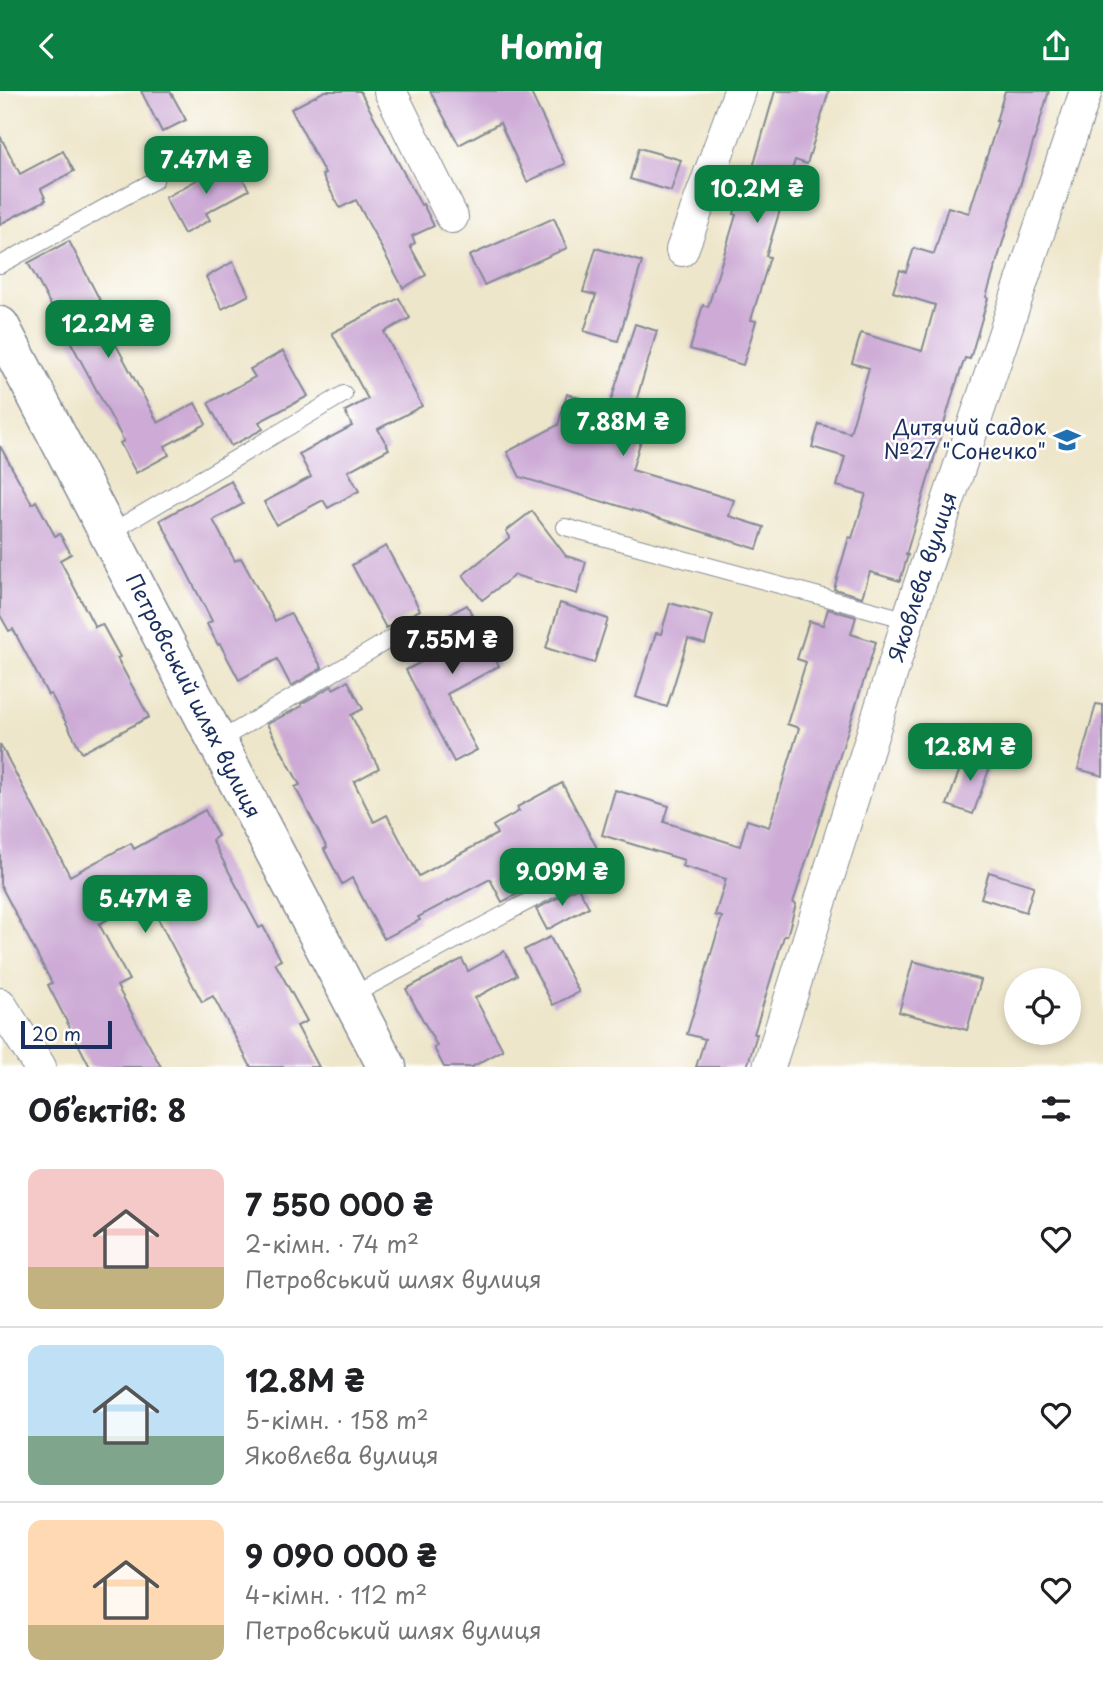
<!DOCTYPE html>
<html lang="uk">
<meta charset="utf-8">
<style>
:root{--surface:#fff;--page:#f2f2f2;--text:#202124;--muted:#757577;--line:#e0e0e0;--accent:#0b8043}
body{margin:0;font-family:"Playpen Sans",sans-serif;background:var(--page);color:var(--text);height:100vh;display:flex;flex-direction:column;font-size:26px;white-space:nowrap}
*{box-sizing:border-box;margin:0}
p{font-size:23px;color:var(--muted)}
.icon{flex:none;width:38px;height:38px;fill:none;stroke:currentColor;stroke-width:2;stroke-linecap:round;stroke-linejoin:round}
.map{position:relative;height:976px;overflow:hidden}
.sheet{display:flex;flex-direction:column;background:var(--surface);flex:1}
.sheet>*{flex:none}
.buttons{position:absolute;left:1004px;top:877px;display:grid;gap:14px}
.buttons a{display:grid;place-items:center;width:77px;height:77px;border-radius:50%;background:var(--surface);box-shadow:0 4px 10px #0003;font-size:35px}
.scale{position:absolute;left:21px;bottom:18px;width:91px;box-sizing:border-box;padding-left:7px;border:4px solid #1b2f5e;border-top:0;font-size:19px;line-height:24px;white-space:nowrap;color:#1b2f5e;-webkit-text-stroke:5px #fff;paint-order:stroke}
.price{position:absolute;translate:-50% -60px;padding:0 16px;border-radius:14px;background:var(--accent);color:#fff;font-size:23px;line-height:46px;filter:drop-shadow(0 2px 4px #0008)}
.price::after{content:'';position:absolute;left:50%;top:42px;width:21px;height:16px;margin-left:-10px;background:inherit;clip-path:polygon(0 0,100% 0,50% 100%)}
.price.current{background:#222;color:#fff}
ul{padding:0;list-style:none}
li{display:flex;align-items:center;gap:21px;height:175px;padding:0 28px}
li+li{border-top:2px solid var(--line)}
li span{display:grid;place-items:center;flex:none;width:196px;height:140px;border-radius:14px;color:#555}
li>.icon{margin-inline-start:auto}
span .icon{width:84px;height:84px;fill:#fffc;stroke-width:1}
li b{font-size:30px}
h2{display:flex;justify-content:space-between;align-items:center;height:84px;padding:0 28px;font-size:30px}
header{display:flex;justify-content:space-between;align-items:center;height:91px;padding:0 28px;background:var(--accent);color:#fff;font-size:32px;font-weight:700}
.map>svg:first-child{display:block}
.building{fill:#cdabd6}
.lines{fill:none;stroke-linecap:round;stroke-linejoin:round}
.service-casing{stroke:#848a94;stroke-width:18}
.minor-casing{stroke:#848a94;stroke-width:34}
.tertiary-casing{stroke:#848a94;stroke-width:41}
.service{stroke:#fff;stroke-width:16}
.minor{stroke:#fff;stroke-width:32}
.tertiary{stroke:#fff;stroke-width:38}
.labels{text-anchor:middle;stroke-width:5;stroke-linejoin:round;paint-order:stroke}
.poi-label{font-size:21px;fill:#1b2f5e;stroke:#fff;text-anchor:end}
.street-label{font-size:21px;fill:#1b2f5e;stroke:#fff}
</style>
<header><svg class="icon" aria-label="back" viewBox="0 0 24 24"><path d="M15 5l-7 7 7 7"/></svg>Homiq<svg class="icon" aria-label="share" viewBox="0 0 24 24"><path d="M12 15V3M7 8l5-5 5 5M5 13v7h14v-7"/></svg></header>
<div class="map">
<svg width="1103" height="976" viewBox="0 0 1103 976">
<rect width="100%" height="100%" fill="#fff"/>
<filter id="ink" filterUnits="userSpaceOnUse"><feTurbulence type="fractalNoise" baseFrequency=".0143" numOctaves="2"/><feDisplacementMap in="SourceGraphic" scale="14" xChannelSelector="R" yChannelSelector="G"/><feConvolveMatrix kernelMatrix="1 2 1 2 8 2 1 2 1" color-interpolation-filters="sRGB"/></filter>
<filter id="wash" filterUnits="userSpaceOnUse"><feTurbulence type="fractalNoise" baseFrequency=".00686" numOctaves="4" result="noise"/><feDisplacementMap in="SourceGraphic" scale="28" xChannelSelector="R" yChannelSelector="G"/><feGaussianBlur stdDeviation="1.57" result="paint"/><feColorMatrix in="noise" values="0 0 0 0 0 0 0 0 0 0 0 0 0 0 0 0 0 1.4 0 .05"/><feComposite in="paint" operator="in"/></filter>
<g filter="url(#wash)">
<rect width="100%" height="100%" fill="#eee6ca"/>
<g id="blocks">
<g class="building">
<polygon points="141,0 170,0 186,29 162,41"/>
<polygon points="325,0 360,0 421,114 423,113 434,135 412,145 415,152 410,155 426,184 403,197 356,109 340,117 322,84 325,83 291,18"/>
<polygon points="430,0 530,0 565,73 527,91 500,32 459,54"/>
<polygon points="775,0 829,0 807,73 795,69 766,165 770,166 751,229 756,230 743,274 690,258 703,214 708,216 736,124 734,123 743,93 748,94"/>
<polygon points="1005,0 1049,0 986,206 988,207 970,268 965,267 953,302 906,464 908,464 900,490 870,481 862,506 834,498 849,446 852,447 866,403 837,395 845,366 812,356 819,333 850,342 869,277 852,272 861,242 922,260 935,214 893,201 900,179 906,181 914,157 934,163 948,116 969,122 998,30 996,30"/>
<polygon points="0,45 20,83 63,60 74,80 41,98 46,109 0,133"/>
<polygon points="639,57 681,69 671,100 630,88"/>
<polygon points="232,69 249,99 206,122 210,129 184,143 165,107"/>
<polygon points="554,127 567,157 484,194 469,165"/>
<polygon points="69,150 114,236 108,239 158,332 195,312 206,333 165,355 169,364 136,382 120,352 124,350 28,172"/>
<polygon points="596,157 642,171 618,250 584,240 596,204 583,201"/>
<polygon points="233,171 249,204 222,218 206,186"/>
<polygon points="399,207 410,227 384,241 422,315 378,338 389,358 348,380 359,400 328,417 323,409 276,434 264,411 311,386 299,363 352,335 345,320 368,308 332,242"/>
<polygon points="635,233 657,240 637,307 652,312 632,379 734,409 729,425 764,436 757,458 607,411 607,412 520,386 507,361 558,334 567,303 609,316"/>
<polygon points="283,260 308,305 259,331 263,338 231,355 208,312 255,286 250,278"/>
<polygon points="0,355 32,413 36,410 55,445 60,443 71,463 60,469 95,536 102,533 120,566 117,567 149,626 82,662 51,603 48,604 13,538 9,540 0,524"/>
<polygon points="231,390 243,413 213,429 235,470 241,467 275,530 290,522 322,577 291,595 277,568 239,589 220,553 218,554 207,533 212,530 160,429"/>
<polygon points="532,420 566,465 586,471 577,503 515,484 482,509 463,484 510,446 506,440"/>
<polygon points="386,455 420,519 386,537 352,474"/>
<polygon points="560,512 608,528 594,572 546,557"/>
<polygon points="670,512 713,524 705,553 688,548 667,616 636,606 656,542 661,543"/>
<polygon points="467,514 499,575 447,603 477,659 454,671 406,579 442,560 429,534"/>
<polygon points="828,518 856,526 851,543 876,551 793,812 796,813 787,845 784,845 754,943 757,943 747,976 696,976 705,948 687,943 722,826 715,824 726,788 682,775 684,769 602,744 615,699 669,715 664,731 740,755 747,729 769,736 799,637 787,633 806,571 797,568 809,530 823,534"/>
<polygon points="348,590 363,618 351,624 379,677 354,691 374,731 387,724 419,785 497,743 493,735 519,720 517,716 562,692 597,757 566,773 569,777 502,811 490,788 418,826 420,829 384,848 352,787 342,793 324,758 327,757 295,696 300,694 267,633 302,615 301,613 332,595 333,598"/>
<polygon points="1096,613 1103,614 1103,685 1078,678"/>
<polygon points="0,653 70,785 131,752 134,758 205,719 218,745 212,749 259,837 263,835 281,869 275,872 307,930 297,935 319,976 251,976 213,905 202,911 147,807 99,833 129,889 117,895 161,976 90,976 48,894 52,892 0,793"/>
<polygon points="966,661 992,670 973,723 947,714"/>
<polygon points="989,781 1034,795 1026,821 981,807"/>
<polygon points="578,796 589,816 547,839 536,818"/>
<polygon points="550,846 579,901 553,914 524,859"/>
<polygon points="504,860 517,884 475,907 503,959 472,976 444,976 434,957 437,955 406,898 462,868 468,880"/>
<polygon points="913,870 981,889 967,939 899,921"/>
</g>
</g>
</g>
<g filter="url(#ink)">
<use href="#blocks" fill-opacity="0" stroke="#848a94" stroke-width="2"/>
<g class="lines">
<defs>
<g id="service">
<polyline points="0,174 155,89"/>
<polyline points="565,436 908,529"/>
<polyline points="108,443 344,303"/>
<polyline points="217,651 392,547"/>
<polyline points="351,905 589,778"/>
</g>
<g id="minor">
<polyline points="390,0 452,126"/>
<polyline points="682,159 740,0"/>
<polyline points="0,913 40,976"/>
<polyline points="769,976 908,529 1086,0"/>
</g>
<polyline id="tertiary" points="0,235 387,976"/>
</defs>
<use href="#service" class="service-casing"/>
<use href="#minor" class="minor-casing"/>
<use href="#tertiary" class="tertiary-casing"/>
<use href="#service" class="service"/>
<use href="#minor" class="minor"/>
<use href="#tertiary" class="tertiary"/>
</g>
</g>
<defs>
<symbol id="school-bare" viewBox="-9 -9 18 18"><path d="M0-5L7-2L0 1L-7-2ZM-4 1L0 2.5L4 1V4Q0 6-4 4Z" fill="#1f6fb2" stroke="#fff" stroke-width="2.5" paint-order="stroke"/></symbol>
</defs>
<g fill-rule="evenodd">
<use href="#school-bare" x="1048" y="330" width="38" height="38"/>
</g>
<g class="labels">
<g class="poi-label">
<text x="1046" y="344">Дитячий садок<tspan x="1046" dy="24">№27 "Сонечко"</tspan></text>
</g>
<g class="street-label">
<text transform="translate(923 486) rotate(-72)" y="7">Яковлєва вулиця</text>
<text transform="translate(193 605) rotate(63)" y="7">Петровський шлях вулиця</text>
</g>
</g>
</svg>
<div class="buttons">
<a><svg class="icon" aria-label="locate" viewBox="0 0 24 24"><circle cx="12" cy="12" r="6"/><path d="M12 2v4M12 18v4M2 12h4M18 12h4"/></svg></a>
</div>
<div class="scale">20 m</div>
<b class="price" style="left:206px;top:105px">7.47M ₴</b>
<b class="price" style="left:757px;top:134px">10.2M ₴</b>
<b class="price" style="left:108px;top:269px">12.2M ₴</b>
<b class="price" style="left:623px;top:367px">7.88M ₴</b>
<b class="price current" style="left:452px;top:585px">7.55M ₴</b>
<b class="price" style="left:970px;top:692px">12.8M ₴</b>
<b class="price" style="left:562px;top:817px">9.09M ₴</b>
<b class="price" style="left:145px;top:844px">5.47M ₴</b>
</div>
<section class="sheet">
<h2>Об’єктів: 8<svg class="icon" aria-label="filters" viewBox="0 0 24 24"><path d="M4 7h16M4 17h16"/><circle cx="9" cy="7" r="2"/><circle cx="15" cy="17" r="2"/></svg></h2>
<ul>
<li><span style="background:linear-gradient(#f6c9c9 70%,#c2b280 0)"><svg class="icon" aria-label="home" viewBox="0 0 24 24"><path d="M3 11l9-7 9 7M6 9v11h12V9"/></svg></span><div><b>7 550 000 ₴</b><p>2-кімн. · 74 m²</p><p>Петровський шлях вулиця</p></div><svg class="icon" aria-label="heart" viewBox="0 0 24 24"><path d="M12 20l-8-8c-3-5 5-10 8-4 3-6 11-1 8 4z"/></svg></li>
<li><span style="background:linear-gradient(#bfe0f5 65%,#7fa58c 0)"><svg class="icon" aria-label="home" viewBox="0 0 24 24"><path d="M3 11l9-7 9 7M6 9v11h12V9"/></svg></span><div><b>12.8M ₴</b><p>5-кімн. · 158 m²</p><p>Яковлєва вулиця</p></div><svg class="icon" aria-label="heart" viewBox="0 0 24 24"><path d="M12 20l-8-8c-3-5 5-10 8-4 3-6 11-1 8 4z"/></svg></li>
<li><span style="background:linear-gradient(#ffd9b3 75%,#c2b280 0)"><svg class="icon" aria-label="home" viewBox="0 0 24 24"><path d="M3 11l9-7 9 7M6 9v11h12V9"/></svg></span><div><b>9 090 000 ₴</b><p>4-кімн. · 112 m²</p><p>Петровський шлях вулиця</p></div><svg class="icon" aria-label="heart" viewBox="0 0 24 24"><path d="M12 20l-8-8c-3-5 5-10 8-4 3-6 11-1 8 4z"/></svg></li>
</ul>
</section>
